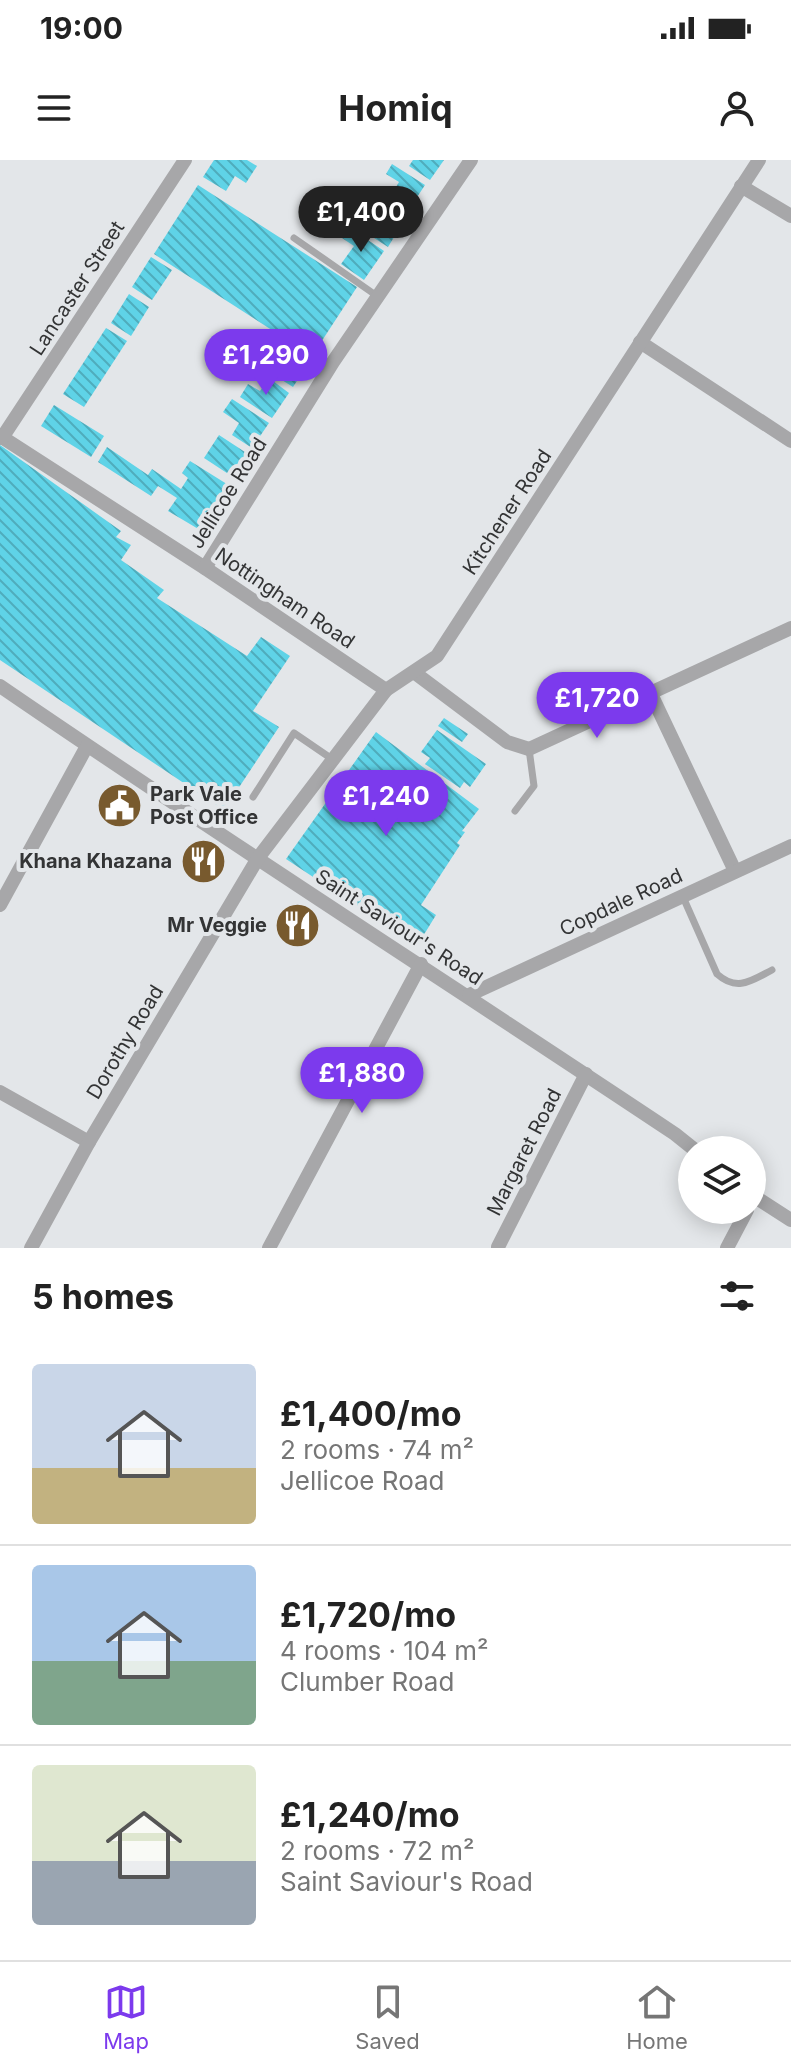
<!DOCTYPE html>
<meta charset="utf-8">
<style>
:root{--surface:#fff;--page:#f6f6f6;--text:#222;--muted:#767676;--line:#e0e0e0;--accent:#7c3aed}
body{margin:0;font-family:Inter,sans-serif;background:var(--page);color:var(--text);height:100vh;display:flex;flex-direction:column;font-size:30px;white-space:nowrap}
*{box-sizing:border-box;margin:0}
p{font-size:26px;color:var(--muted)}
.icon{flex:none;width:44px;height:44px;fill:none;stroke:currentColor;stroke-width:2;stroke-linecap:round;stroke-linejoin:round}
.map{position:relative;height:1088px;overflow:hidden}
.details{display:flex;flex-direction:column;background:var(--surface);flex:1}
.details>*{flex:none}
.buttons{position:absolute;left:678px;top:976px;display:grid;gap:16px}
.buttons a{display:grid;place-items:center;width:88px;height:88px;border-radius:50%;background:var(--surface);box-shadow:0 4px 20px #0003;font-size:40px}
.price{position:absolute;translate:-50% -68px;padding:0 18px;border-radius:28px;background:var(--accent);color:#fff;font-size:26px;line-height:52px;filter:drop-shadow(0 2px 4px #0008)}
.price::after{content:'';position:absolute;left:50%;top:48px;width:24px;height:18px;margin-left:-12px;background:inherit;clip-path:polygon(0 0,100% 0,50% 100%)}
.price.selected{background:#222;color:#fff}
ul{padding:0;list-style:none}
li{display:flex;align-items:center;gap:24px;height:200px;padding:0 32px}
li+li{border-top:2px solid var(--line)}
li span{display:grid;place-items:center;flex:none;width:224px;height:160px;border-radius:8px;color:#555}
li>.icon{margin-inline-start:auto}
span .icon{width:96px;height:96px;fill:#fffc;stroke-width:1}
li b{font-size:34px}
h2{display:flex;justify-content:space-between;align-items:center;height:96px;padding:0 32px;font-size:34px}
.status{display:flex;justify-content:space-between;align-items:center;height:56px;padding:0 40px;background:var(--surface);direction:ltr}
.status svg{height:22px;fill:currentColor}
header{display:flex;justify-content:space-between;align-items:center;height:104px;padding:0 32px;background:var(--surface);font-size:36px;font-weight:700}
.tabs{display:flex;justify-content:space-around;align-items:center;height:112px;border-top:2px solid var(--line);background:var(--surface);font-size:22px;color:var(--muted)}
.tabs a{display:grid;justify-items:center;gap:4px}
.tabs .selected{color:var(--accent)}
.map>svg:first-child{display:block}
.building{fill:url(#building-back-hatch)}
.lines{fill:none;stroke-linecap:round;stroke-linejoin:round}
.service{stroke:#a7a7a9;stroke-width:7}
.minor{stroke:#a7a7a9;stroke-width:14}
.labels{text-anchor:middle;stroke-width:8;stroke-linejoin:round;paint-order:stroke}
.street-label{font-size:20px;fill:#333435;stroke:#e3e6e9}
.poi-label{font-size:20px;font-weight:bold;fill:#333435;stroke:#e3e6e9;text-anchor:end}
</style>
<div class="status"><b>19:00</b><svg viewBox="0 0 49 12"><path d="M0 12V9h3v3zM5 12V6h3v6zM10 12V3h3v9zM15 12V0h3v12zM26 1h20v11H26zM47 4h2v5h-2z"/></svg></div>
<header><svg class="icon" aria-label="menu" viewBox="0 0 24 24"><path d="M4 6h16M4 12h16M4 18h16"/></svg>Homiq<svg class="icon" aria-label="person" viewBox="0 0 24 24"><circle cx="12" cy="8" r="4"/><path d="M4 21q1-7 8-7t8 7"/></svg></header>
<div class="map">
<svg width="791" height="1088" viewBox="0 0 791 1088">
<defs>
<pattern id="building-back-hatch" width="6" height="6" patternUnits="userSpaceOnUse" patternTransform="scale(2)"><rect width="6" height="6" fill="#5fd3e7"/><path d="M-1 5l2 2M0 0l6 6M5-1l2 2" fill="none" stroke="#4facbc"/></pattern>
</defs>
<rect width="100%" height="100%" fill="#e3e6e9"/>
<g class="building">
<polygon points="214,0 247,0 257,6 246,23 235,16 226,31 203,17"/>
<polygon points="413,0 444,0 430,20 409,6"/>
<polygon points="392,4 425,25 408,51 389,39 399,22 386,14"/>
<polygon points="198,25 357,127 312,196 154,94"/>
<polygon points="371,37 405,59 388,87 354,65"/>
<polygon points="349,67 384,91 364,120 341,104 354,86 342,78"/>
<polygon points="151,97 172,110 152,140 132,127"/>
<polygon points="129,134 149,147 131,176 111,163"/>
<polygon points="106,168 127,181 84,247 63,234"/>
<polygon points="290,188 310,201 293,227 258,205 266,193 281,202"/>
<polygon points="269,218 289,233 272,258 240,237 248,224 260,231"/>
<polygon points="232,239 269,263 252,288 232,275 239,263 223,252"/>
<polygon points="54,245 104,276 91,297 41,266"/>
<polygon points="219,275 248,294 233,317 204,298"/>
<polygon points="0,285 121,371 116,377 131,385 121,400 164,430 157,438 247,496 261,477 290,496 253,551 279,567 224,650 0,500"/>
<polygon points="107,287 148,315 152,309 181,329 188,318 182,313 190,301 230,326 200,370 168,351 177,338 158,326 151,336 98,302"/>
<polygon points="444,558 468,574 462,582 438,566"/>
<polygon points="437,570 486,604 470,627 464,622 460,628 425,604 430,598 421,592"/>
<polygon points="376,572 479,649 462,671 465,672 457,683 460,685 421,745 436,755 417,786 286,699"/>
</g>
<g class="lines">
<g class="service">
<polyline points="294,78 377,136"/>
<polyline points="253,637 294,573 332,599"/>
<polyline points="515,651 534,626 529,589"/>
<path d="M683 737 717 814C737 832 751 821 772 810"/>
</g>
<g class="minor">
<polyline points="741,26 791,56"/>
<polyline points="640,182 791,281"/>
<polyline points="0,276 205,408 386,530"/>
<polyline points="2,278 185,0"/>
<polyline points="205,408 333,202 471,0"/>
<polyline points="415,513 507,582 529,589 791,468"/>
<path d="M0 526C223 679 450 824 675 974L695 990"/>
<polyline points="651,534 735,711"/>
<polyline points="0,745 87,586"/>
<polyline points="469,835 791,686"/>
<polyline points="0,932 89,982"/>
<polyline points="752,1035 791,1060"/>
<polyline points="498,1087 586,914"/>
<polyline points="31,1088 89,982 258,698 386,530 437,496 759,0"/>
<polyline points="269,1088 421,804"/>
<polyline points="727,1088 747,1050"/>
</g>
</g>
<defs>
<symbol id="civic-disc" viewBox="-11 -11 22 22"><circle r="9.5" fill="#785a2e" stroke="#e3e6e9"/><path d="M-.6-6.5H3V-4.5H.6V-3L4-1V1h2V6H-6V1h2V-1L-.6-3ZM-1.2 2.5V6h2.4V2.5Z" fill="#fff"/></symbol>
<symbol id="restaurant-disc" viewBox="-11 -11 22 22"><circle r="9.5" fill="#785a2e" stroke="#e3e6e9"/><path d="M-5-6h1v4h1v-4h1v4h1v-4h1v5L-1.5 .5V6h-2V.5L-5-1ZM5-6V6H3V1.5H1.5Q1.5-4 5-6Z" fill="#fff"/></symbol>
</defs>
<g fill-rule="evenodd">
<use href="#civic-disc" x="94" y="620" width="51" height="51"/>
<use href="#restaurant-disc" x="178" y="676" width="51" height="51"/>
<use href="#restaurant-disc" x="272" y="740" width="51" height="51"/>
</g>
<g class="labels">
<g class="street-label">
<text transform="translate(77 128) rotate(-57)" y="7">Lancaster Street</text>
<text transform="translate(228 333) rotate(-58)" y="7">Jellicoe Road</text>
<text transform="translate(507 352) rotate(-57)" y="7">Kitchener Road</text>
<text transform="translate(285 438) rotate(34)" y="7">Nottingham Road</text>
<text transform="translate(621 742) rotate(-25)" y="7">Copdale Road</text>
<text transform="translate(399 767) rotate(33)" y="7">Saint Saviour's Road</text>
<text transform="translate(125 882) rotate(-59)" y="7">Dorothy Road</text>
<text transform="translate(524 992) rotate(-63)" y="7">Margaret Road</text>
</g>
<g class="poi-label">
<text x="150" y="641" text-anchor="start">Park Vale<tspan x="150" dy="23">Post Office</tspan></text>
<text x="172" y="708">Khana Khazana</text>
<text x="267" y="772">Mr Veggie</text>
</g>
</g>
</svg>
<div class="buttons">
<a><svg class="icon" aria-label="layers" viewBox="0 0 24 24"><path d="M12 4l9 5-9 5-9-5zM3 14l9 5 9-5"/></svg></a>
</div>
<b class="price selected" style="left:361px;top:94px">£1,400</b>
<b class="price" style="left:266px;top:237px">£1,290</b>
<b class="price" style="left:597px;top:580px">£1,720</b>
<b class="price" style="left:386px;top:678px">£1,240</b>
<b class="price" style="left:362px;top:955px">£1,880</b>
</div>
<section class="details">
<h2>5 homes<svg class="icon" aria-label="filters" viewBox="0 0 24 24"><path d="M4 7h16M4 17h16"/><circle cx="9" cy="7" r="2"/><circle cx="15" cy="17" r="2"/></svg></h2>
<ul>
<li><span style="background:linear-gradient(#c9d6e8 65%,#c2b280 0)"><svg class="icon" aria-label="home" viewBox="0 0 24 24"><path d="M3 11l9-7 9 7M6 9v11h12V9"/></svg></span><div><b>£1,400/mo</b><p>2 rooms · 74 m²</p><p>Jellicoe Road</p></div></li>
<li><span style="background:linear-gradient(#a9c7e8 60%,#7fa58c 0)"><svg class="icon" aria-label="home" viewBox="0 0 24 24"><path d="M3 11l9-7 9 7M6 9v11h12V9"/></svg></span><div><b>£1,720/mo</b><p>4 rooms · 104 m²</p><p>Clumber Road</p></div></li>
<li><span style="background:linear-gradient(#dfe7d0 60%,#9aa5b1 0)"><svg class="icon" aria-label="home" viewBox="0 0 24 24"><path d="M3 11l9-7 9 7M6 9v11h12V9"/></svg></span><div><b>£1,240/mo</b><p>2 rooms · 72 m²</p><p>Saint Saviour's Road</p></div></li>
</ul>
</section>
<nav class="tabs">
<a class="selected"><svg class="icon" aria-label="map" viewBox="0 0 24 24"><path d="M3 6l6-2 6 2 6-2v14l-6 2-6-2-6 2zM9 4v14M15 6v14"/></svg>Map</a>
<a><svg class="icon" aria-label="saved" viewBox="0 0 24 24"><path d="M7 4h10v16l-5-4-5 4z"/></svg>Saved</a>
<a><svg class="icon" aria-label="home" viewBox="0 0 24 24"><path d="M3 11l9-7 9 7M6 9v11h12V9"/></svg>Home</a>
</nav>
